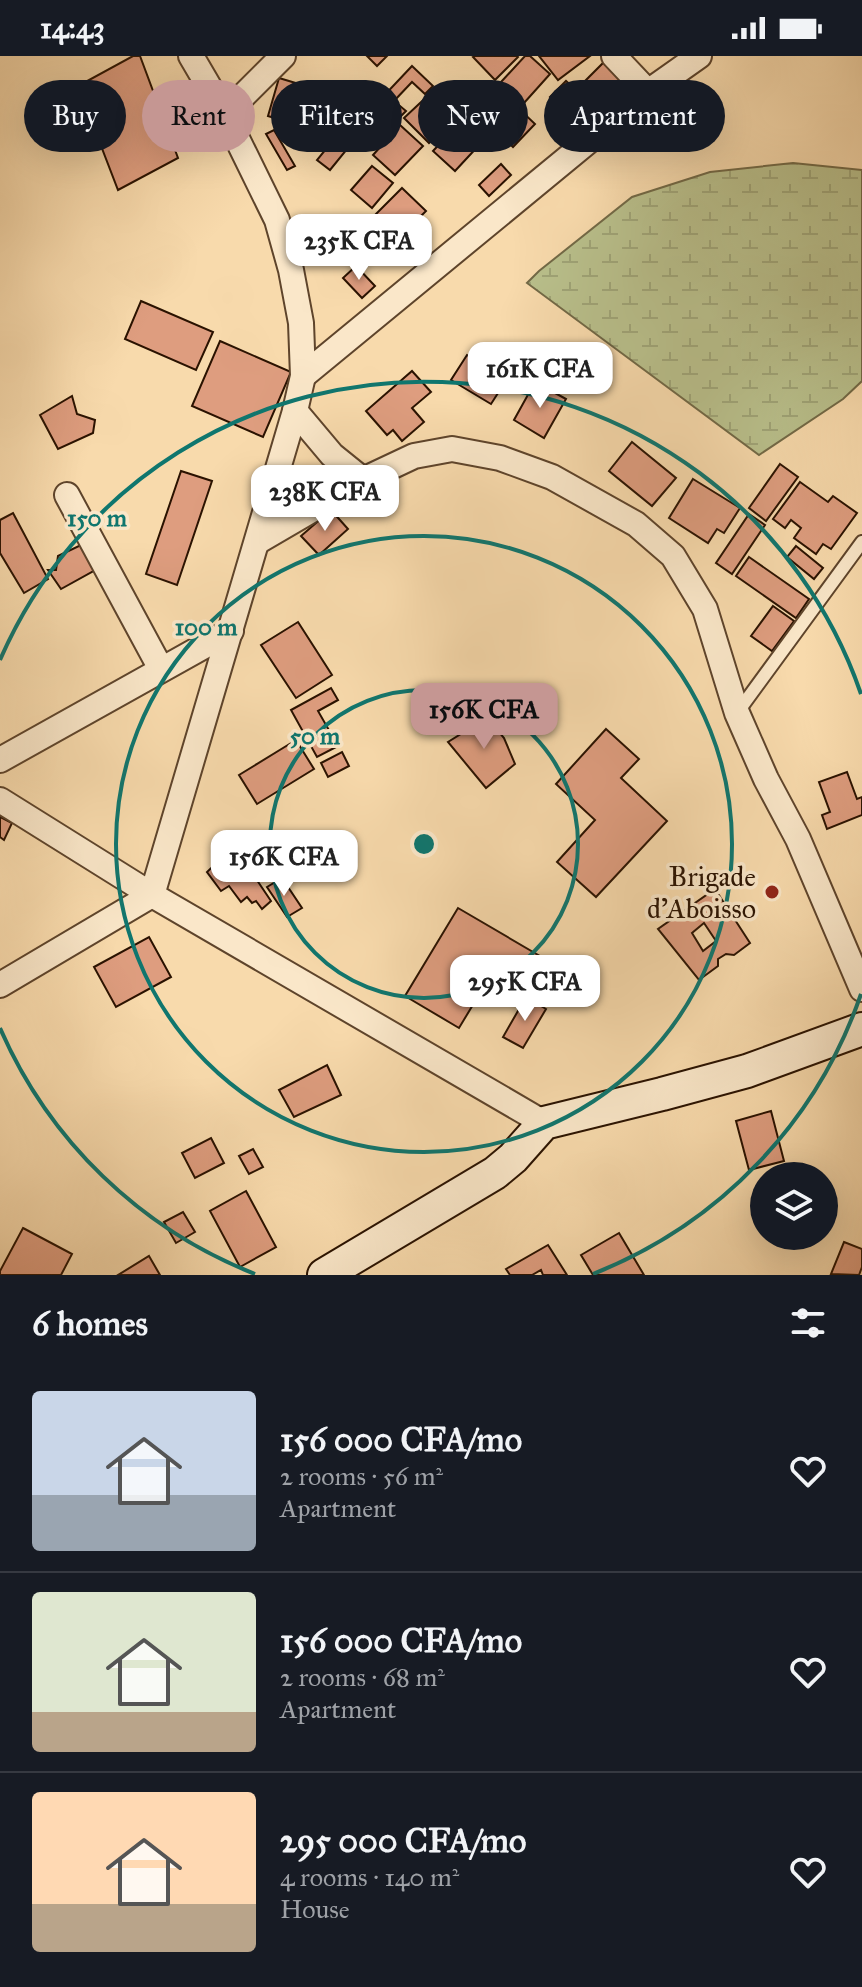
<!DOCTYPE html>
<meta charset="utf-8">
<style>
:root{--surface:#171b24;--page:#242831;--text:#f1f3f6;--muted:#9ea1a6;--line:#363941;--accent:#c59692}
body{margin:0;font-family:"IM FELL Great Primer",serif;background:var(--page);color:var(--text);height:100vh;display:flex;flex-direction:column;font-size:30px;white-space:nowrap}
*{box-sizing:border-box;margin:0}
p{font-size:26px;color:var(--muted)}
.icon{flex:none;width:44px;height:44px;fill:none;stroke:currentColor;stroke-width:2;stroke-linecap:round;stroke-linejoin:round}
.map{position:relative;height:1219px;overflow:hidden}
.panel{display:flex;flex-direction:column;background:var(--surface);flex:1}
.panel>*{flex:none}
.banner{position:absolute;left:24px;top:24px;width:814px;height:72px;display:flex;gap:16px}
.fabs{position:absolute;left:750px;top:1106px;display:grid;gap:16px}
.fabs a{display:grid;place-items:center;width:88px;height:88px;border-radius:50%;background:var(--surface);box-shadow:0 8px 32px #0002;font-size:40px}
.price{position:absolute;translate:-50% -68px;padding:0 18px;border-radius:16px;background:#fff;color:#222;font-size:26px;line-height:52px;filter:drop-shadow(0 2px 4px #0008)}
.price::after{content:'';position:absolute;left:50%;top:48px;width:24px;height:18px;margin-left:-12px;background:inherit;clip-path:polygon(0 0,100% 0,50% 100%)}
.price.selected{background:var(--accent);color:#111}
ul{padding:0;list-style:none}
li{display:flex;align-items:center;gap:24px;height:200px;padding:0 32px}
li+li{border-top:2px solid var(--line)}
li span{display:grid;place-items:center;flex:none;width:224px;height:160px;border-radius:8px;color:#555}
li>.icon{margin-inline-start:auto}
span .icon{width:96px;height:96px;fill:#fffc;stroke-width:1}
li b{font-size:34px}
h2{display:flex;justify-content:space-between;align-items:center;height:96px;padding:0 32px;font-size:34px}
.tag{padding:0 28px;border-radius:36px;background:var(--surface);box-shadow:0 8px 32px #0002;font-size:28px;line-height:72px}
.tag.selected{background:var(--accent);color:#111}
.status{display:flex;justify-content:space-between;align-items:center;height:56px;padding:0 40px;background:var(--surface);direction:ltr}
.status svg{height:22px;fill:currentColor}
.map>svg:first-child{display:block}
.wetland{fill:url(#wetland-marsh);stroke:#726946;stroke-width:2}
.building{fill:#de9d7f;stroke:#2a1200;stroke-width:2;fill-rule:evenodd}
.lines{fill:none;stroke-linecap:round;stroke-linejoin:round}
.lane-casing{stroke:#5e442b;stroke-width:16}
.street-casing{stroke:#5e442b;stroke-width:28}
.secondary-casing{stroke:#2a1200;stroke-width:36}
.lane{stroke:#fae7c9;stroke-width:12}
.street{stroke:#fae7c9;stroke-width:24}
.secondary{stroke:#fae7c9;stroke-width:32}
.ring{fill:none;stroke:#0f766e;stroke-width:4}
.poi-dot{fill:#8f2418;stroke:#fae7c9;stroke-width:3}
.labels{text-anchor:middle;stroke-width:7;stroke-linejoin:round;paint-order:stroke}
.poi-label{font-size:28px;fill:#2a1200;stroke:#fae7c9;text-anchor:end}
.centre{fill:#0f766e;stroke:#fae7c9;stroke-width:4}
.ring-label{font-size:24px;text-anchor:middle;font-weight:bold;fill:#0f766e;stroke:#fae7c9;stroke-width:7;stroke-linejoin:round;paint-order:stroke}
</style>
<div class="status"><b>14:43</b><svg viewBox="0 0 49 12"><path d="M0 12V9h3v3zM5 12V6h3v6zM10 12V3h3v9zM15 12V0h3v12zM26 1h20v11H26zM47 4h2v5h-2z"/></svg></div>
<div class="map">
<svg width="862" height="1219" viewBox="0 0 862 1219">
<defs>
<pattern id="wetland-marsh" width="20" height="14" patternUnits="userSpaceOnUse" patternTransform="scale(2)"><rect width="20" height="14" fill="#b9c08c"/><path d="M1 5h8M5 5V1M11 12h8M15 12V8" fill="none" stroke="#9fa477"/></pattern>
</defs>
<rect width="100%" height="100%" fill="#f8daac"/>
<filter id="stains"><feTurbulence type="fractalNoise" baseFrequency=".0025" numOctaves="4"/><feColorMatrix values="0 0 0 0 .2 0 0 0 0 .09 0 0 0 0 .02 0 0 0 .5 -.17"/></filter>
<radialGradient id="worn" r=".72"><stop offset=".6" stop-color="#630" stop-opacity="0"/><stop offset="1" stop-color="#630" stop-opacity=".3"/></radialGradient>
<polygon class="wetland" points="793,107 862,114 862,325 843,343 759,399 527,227 539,215 632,141 710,116"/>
<g class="building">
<polygon points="133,0 140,0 178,102 118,134 78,30"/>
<polygon points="367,0 387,0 377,10"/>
<polygon points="475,0 517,0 518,1 495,24 473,1"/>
<polygon points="525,0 530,0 550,18 524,47 501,26"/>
<polygon points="539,0 590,0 558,24"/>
<polygon points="605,5 626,24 591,59 571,40 561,51 550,41 566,25 576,34"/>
<polygon points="412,10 433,30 425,38 412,26 394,45 406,55 397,64 378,46"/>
<polygon points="279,22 329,37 318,75 268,60"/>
<polygon points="498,33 535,68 513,91 477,56"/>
<polygon points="434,34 458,59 429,87 404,62"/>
<polygon points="459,67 481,87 455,115 433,95"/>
<polygon points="400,69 423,90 395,119 373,99"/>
<polygon points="274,74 295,110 287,114 266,78"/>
<polygon points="339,77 352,87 330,114 317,104"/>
<polygon points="501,108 511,119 489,140 479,129"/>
<polygon points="372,110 393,127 372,152 351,134"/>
<polygon points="402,132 426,155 396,185 372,162"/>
<polygon points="356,210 375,230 362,242 343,222"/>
<polygon points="141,245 213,276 196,314 125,283"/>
<polygon points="220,285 291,316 263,381 192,350"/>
<polygon points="467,299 507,323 491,348 451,324"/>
<polygon points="412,315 431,336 412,352 424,366 402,385 393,374 387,379 366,355"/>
<polygon points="535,326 566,343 544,382 514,364"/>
<polygon points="72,340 77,358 95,364 93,377 58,393 40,359"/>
<polygon points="632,386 676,422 652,450 609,415"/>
<polygon points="780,408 798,421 766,465 749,452"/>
<polygon points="181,415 212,425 177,529 146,518"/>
<polygon points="693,423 740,452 724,477 717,473 708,487 669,462"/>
<polygon points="800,426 828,446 833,440 857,457 831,493 823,488 816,498 794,482 801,472 791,464 785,472 773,463"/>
<polygon points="331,454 348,473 319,499 301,480"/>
<polygon points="13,457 48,523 24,537 0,497 0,464"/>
<polygon points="749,458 765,469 732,518 716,507"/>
<polygon points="83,488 97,513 61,533 48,514 56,514 58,500"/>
<polygon points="796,490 823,512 814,523 787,501"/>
<polygon points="749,501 809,543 796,562 736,520"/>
<polygon points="773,550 794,565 772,595 751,580"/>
<polygon points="298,566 332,619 296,642 261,589"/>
<polygon points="331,632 338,644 318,655 338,690 317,701 291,654"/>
<polygon points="483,656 504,682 515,708 486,732 448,686 464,676"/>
<polygon points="606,673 639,703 621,722 667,765 596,841 557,806 595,764 556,728"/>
<polygon points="296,684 314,713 257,748 239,719"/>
<polygon points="342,696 349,710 328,721 321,707"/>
<polygon points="847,716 857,743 862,741 862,759 827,773 822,759 830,756 819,726"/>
<polygon points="0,761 12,767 4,784 0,781"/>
<polygon points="234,790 271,845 262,853 256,845 252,847 247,841 241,846 229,830 221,835 207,816"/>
<polygon points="282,822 302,852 287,861 267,831"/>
<path d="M715 833 750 887 734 899 726 898 718 903V910L699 924 658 873ZM704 867 716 885 703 895 692 877Z"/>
<polygon points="458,852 557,910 538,941 472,901 456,929 477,942 459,972 405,940"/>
<polygon points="149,881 171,921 116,951 94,911"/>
<polygon points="526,941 546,953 523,992 503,981"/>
<polygon points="327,1009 341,1039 294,1061 279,1034"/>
<polygon points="771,1055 784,1105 749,1114 736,1065"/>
<polygon points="211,1082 224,1107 195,1122 182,1097"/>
<polygon points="253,1093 263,1111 249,1118 239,1100"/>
<polygon points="246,1135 276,1191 240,1211 210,1155"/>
<polygon points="183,1156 195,1176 176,1187 164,1166"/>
<polygon points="23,1172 72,1198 61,1219 0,1219 0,1215"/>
<polygon points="619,1177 644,1219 593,1219 581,1199"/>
<polygon points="844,1186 862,1193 862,1211 859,1219 831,1218"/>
<polygon points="548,1189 567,1219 543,1219 541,1214 532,1219 510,1219 506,1213"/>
<polygon points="149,1200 160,1219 118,1219"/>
</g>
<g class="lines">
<defs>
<polyline id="lane" points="737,657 862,486"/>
<g id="street">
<polyline points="614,0 648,36"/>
<polyline points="225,58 283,0"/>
<polyline points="303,320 648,36 699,0"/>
<polyline points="295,355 332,399 363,424"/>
<polyline points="67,439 161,613"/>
<polyline points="257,486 363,424 414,400 452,393 500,402 552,421 636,468 673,500 705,553 737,657 766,723 798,783 862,933"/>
<polyline points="0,704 231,575"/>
<polyline points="0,744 152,839 544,1067"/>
<polyline points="0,929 152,839 295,355 303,320 301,267 291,214 277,164 225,58 191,0"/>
</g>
<polyline id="secondary" points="324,1219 495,1117 513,1102 544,1067 662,1038 747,1015 862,973"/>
</defs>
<use href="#lane" class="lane-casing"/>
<use href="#street" class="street-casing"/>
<use href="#secondary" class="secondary-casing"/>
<use href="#lane" class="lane"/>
<use href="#street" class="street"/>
<use href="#secondary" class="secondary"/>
</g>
<g class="ring">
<circle cx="424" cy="788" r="154"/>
<circle cx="424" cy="788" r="308"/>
<path d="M861 938A462 462 0 0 1 593 1218M255 1218A462 462 0 0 1 0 972M0 604A462 462 0 0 1 861 638"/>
</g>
<circle class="poi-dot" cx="772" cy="836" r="8"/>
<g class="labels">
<g class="poi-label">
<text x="756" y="830">Brigade<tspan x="756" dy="32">d'Aboisso</tspan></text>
</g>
</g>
<circle cx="424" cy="788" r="12" class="centre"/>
<g class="ring-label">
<text x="97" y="470">150 m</text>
<text x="206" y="579">100 m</text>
<text x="315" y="688">50 m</text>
</g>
<rect width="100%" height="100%" filter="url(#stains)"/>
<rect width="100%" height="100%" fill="url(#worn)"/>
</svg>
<div class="fabs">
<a><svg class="icon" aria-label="layers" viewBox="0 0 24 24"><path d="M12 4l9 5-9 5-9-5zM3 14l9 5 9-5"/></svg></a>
</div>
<b class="price" style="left:359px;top:226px">235K CFA</b>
<b class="price" style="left:540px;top:354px">161K CFA</b>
<b class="price" style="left:325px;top:477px">238K CFA</b>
<b class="price selected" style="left:484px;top:695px">156K CFA</b>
<b class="price" style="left:284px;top:842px">156K CFA</b>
<b class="price" style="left:525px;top:967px">295K CFA</b>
<div class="banner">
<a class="tag">Buy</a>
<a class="tag selected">Rent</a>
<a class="tag">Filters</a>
<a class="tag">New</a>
<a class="tag">Apartment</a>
</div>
</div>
<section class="panel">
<h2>6 homes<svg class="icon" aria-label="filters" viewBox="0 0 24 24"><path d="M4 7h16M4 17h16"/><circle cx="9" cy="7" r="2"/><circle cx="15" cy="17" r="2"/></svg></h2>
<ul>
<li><span style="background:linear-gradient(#c9d6e8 65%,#9aa5b1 0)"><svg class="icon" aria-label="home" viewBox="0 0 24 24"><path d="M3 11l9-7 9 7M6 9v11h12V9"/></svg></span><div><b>156 000 CFA/mo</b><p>2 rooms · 56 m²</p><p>Apartment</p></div><svg class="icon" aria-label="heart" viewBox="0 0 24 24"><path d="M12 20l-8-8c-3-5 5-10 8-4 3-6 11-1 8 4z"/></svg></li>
<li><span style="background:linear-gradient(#dfe7d0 75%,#b9a48a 0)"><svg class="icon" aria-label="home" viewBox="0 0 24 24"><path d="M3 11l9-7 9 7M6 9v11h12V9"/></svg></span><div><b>156 000 CFA/mo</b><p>2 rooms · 68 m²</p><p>Apartment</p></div><svg class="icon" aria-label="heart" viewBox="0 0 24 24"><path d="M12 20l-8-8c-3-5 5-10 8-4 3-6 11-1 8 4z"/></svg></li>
<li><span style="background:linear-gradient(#ffd9b3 70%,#b9a48a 0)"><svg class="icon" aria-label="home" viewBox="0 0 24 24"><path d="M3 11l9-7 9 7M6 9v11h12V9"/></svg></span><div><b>295 000 CFA/mo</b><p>4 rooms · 140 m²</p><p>House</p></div><svg class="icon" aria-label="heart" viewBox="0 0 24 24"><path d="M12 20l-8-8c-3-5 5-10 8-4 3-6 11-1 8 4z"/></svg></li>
</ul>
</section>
